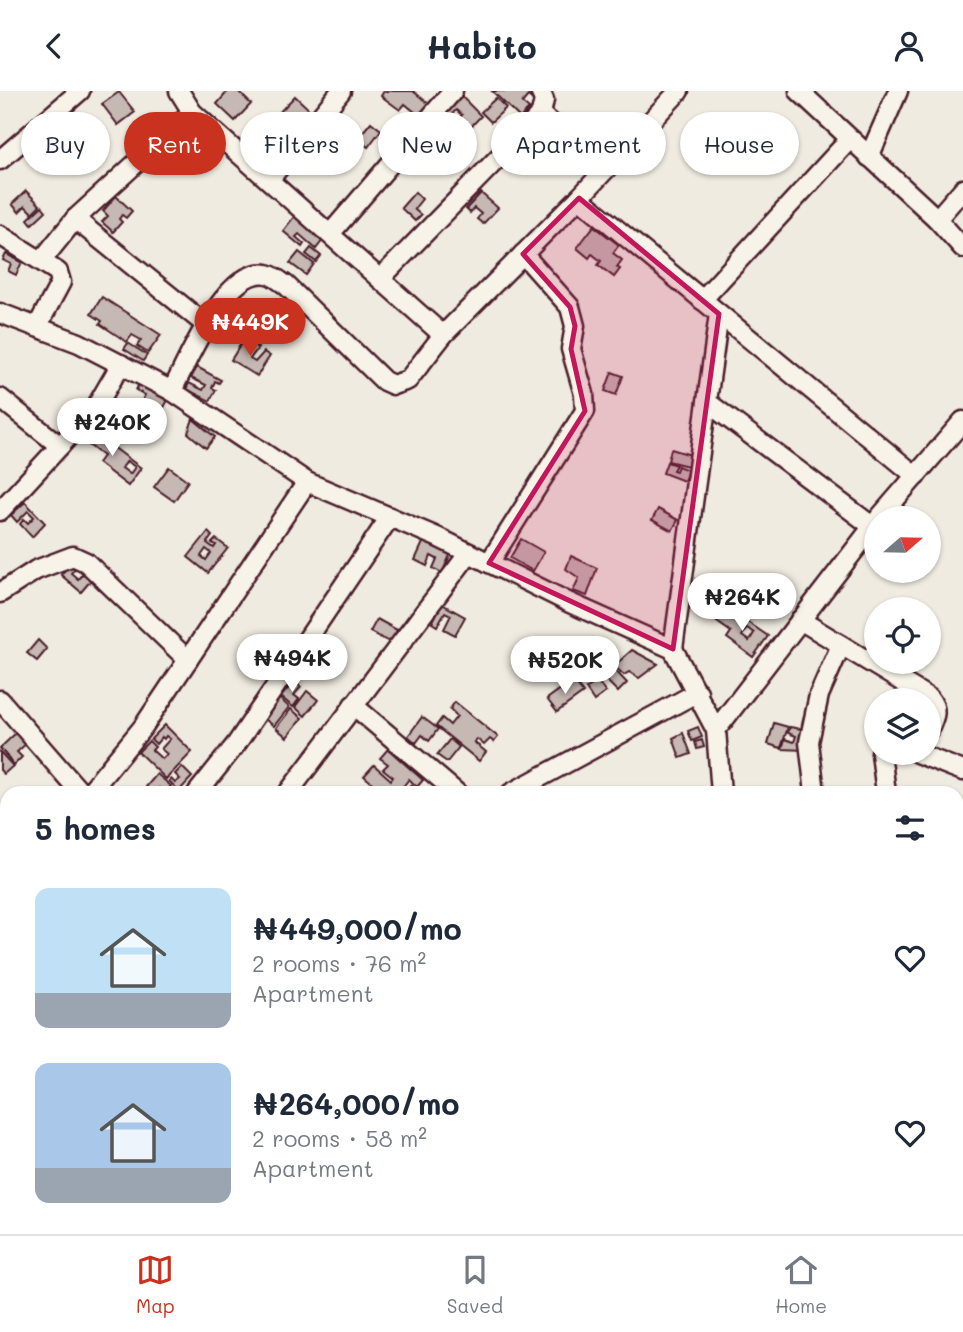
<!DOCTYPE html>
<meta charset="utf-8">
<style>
:root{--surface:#fff;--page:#f6f6f7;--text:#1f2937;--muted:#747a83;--line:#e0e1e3;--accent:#c8321e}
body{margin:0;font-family:Mali,sans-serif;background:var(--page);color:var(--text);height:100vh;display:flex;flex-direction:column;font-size:26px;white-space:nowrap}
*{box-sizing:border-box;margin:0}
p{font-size:23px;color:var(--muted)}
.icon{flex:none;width:38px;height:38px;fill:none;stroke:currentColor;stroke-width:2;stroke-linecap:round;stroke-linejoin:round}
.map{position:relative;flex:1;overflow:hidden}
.drawer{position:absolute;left:0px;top:695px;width:964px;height:450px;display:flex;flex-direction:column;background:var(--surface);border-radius:21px 21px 0 0;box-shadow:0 2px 5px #0004}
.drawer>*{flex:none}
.guide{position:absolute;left:21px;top:21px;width:922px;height:63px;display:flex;gap:14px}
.needle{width:46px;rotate:70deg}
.fabs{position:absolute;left:864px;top:415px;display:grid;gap:14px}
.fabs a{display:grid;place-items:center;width:77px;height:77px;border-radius:50%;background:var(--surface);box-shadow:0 2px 5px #0004;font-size:35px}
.price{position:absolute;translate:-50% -60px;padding:0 16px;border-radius:24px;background:#fff;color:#222;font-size:23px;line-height:46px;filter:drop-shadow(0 2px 4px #0008)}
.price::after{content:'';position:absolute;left:50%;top:42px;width:21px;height:16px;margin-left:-10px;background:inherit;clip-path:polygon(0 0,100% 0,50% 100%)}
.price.active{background:var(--accent);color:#fff}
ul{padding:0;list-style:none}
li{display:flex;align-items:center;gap:21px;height:175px;padding:0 35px}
li span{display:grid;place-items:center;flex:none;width:196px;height:140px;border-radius:14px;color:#555}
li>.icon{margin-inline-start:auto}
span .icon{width:84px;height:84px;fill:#fffc;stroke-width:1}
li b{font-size:30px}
h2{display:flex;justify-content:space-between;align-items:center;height:84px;padding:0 35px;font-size:30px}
.tag{padding:0 24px;border-radius:32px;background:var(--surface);box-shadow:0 2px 5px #0004;font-size:24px;line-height:63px}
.tag.active{background:var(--accent);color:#fff}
header{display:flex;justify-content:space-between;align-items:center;height:91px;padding:0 35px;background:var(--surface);font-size:32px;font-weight:700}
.dock{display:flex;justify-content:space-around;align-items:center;height:98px;border-top:2px solid var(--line);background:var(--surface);font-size:19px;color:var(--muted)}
.dock a{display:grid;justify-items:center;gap:4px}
.dock .active{color:var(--accent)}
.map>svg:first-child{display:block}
.building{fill:#c6b8b3;stroke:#4a1f2b;stroke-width:2;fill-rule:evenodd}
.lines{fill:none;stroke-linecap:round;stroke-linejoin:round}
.minor-casing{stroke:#4a1f2b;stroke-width:23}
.minor{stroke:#f7f3e8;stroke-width:18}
.marked{fill:#c2185b;fill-opacity:0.2;stroke:#c2185b;stroke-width:5;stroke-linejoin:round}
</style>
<header><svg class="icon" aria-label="back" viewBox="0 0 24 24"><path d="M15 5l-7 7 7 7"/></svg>Habito<svg class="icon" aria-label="person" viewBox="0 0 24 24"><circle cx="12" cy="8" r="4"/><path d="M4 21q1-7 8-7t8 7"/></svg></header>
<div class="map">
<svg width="963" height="1143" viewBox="0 0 963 1143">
<rect width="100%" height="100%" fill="#f0ebe0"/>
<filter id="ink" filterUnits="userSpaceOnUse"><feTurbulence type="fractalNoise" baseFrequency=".0143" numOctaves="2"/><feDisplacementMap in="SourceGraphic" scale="14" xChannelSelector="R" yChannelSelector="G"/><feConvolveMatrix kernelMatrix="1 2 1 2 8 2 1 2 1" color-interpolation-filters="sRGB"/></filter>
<g filter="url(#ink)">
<g class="building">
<polygon points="228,0 238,0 251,13 235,30 217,13"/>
<polygon points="384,0 413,0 429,13 415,31 411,28 416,22 405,13 400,19 381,5"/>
<polygon points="492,0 534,0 540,6 535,11 528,5 522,12 529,18 520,27"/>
<polygon points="119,1 135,21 118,34 102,13"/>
<polygon points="295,5 315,24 293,48 290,44 296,37 287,30 281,36 273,28"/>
<path d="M462 6 481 25 465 42 445 22ZM456 19 462 24 457 29 452 23Z"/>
<polygon points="496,7 506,17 491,31 481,21"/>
<polygon points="442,25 463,44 450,58 438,46 443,40 435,33"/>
<polygon points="371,31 381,39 368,56 357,48"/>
<polygon points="26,100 40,114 32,122 25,115 19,121 12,113"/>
<polygon points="415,101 422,108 414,118 421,124 415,130 401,117"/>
<polygon points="481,102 498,117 483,133 477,128 481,123 474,117 470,122 466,118"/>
<polygon points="116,105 132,120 126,127 122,124 119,128 122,131 113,141 102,131 108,125 103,120"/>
<polygon points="42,115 46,120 32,133 28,128"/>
<polygon points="297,122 326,145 316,158 299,143 296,146 304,153 302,156 283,140"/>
<polygon points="594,135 619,154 613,162 622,169 617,176 620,178 614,186 598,174 601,170 592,163 589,167 577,157"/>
<polygon points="311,157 321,165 316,171 306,163"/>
<polygon points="299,161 314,173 306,184 290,172"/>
<polygon points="6,163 22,171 16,184 8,180 11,173 3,169"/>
<polygon points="102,206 161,244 148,262 137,255 141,249 132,244 127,251 100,233 102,230 91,223"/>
<polygon points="244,248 258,257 250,268 255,271 264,261 270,265 257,285 231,269"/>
<polygon points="128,252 147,264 143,270 124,258"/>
<polygon points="197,276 221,289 219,292 215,290 212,297 216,299 210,310 186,298 189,292 203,299 206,294 191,287"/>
<polygon points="612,281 623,285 616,304 605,300"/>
<polygon points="139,293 168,309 162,320 155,314 147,322 138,318 145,304 136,299"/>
<polygon points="193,328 215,346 206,357 188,342"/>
<path d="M88 337 141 377 128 395 98 372 103 365 81 348ZM127 370 135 376 130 383 122 377Z"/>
<polygon points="671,358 691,364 688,375 668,370"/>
<polygon points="667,371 676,374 673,379 676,380 678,375 688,379 684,390 663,382"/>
<polygon points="169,376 188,390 174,410 154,396"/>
<polygon points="25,411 45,432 32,446 20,433 24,428 28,432 34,426 28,420 17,431 11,424"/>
<polygon points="658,418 678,429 672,440 652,429"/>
<path d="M208 441 212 445 207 452 214 457 216 454 212 452 216 448 228 457 208 482 188 466ZM206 458 211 462 206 469 201 465Z"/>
<polygon points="425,447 452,460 442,482 433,477 437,468 431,465 427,475 415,469"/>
<polygon points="521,448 544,461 533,480 510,467"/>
<polygon points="571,465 597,477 587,505 573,500 579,487 566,478"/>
<polygon points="72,470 77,475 71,482 78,488 85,480 93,487 81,501 61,484"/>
<polygon points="442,513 465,526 455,544 444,538 451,524 445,521 437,535 432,532"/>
<path d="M727 517 768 545 753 566 727 547 731 541 717 531ZM747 537 754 542 749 550 742 545Z"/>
<polygon points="377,528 397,539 391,552 370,541"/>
<polygon points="38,549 47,558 37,570 27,562"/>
<polygon points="632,559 658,573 639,587 629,581 624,584 614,575"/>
<polygon points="612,576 627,592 618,601 603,586"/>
<polygon points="573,589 583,602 557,621 547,608"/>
<polygon points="294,590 301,596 294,604 299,608 293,616 281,606"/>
<polygon points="597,590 606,601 594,610 586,598"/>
<polygon points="307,600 318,609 305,625 295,616"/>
<polygon points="278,606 289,616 274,635 262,626"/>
<polygon points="455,611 498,646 494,651 490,648 484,654 477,648 474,651 486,661 479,670 436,635 442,627 450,634 457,625 450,618"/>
<polygon points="291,618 302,627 287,646 276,637"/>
<polygon points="422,626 438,638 429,650 422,644 416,652 408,645"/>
<polygon points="774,632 788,636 781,657 768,653"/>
<polygon points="165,634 192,661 166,688 138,661 149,650 155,656 152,659 162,668 167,663 161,658 170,648 166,645 164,648 162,646 156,653 151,648"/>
<polygon points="698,636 702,646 692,650 688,640"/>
<polygon points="790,636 802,638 804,659 782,658 785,648 794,651 796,645 788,642"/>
<polygon points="19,639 29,650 17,661 22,666 14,674 0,657"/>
<polygon points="683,642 691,663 680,667 673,647"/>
<polygon points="450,648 459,656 447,671 437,664"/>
<polygon points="702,649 704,656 697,658 695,651"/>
<polygon points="388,658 423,689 417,696 409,688 402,697 405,700 411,694 415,698 412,702 384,702 364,685 374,674 391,689 393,686 383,678 388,673 380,667"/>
<polygon points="0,661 13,675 4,683 0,679"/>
<polygon points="182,676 192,686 179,700 169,690 171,688 175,692 180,688 175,683"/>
<polygon points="157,683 171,695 165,702 159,697 153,702 146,696"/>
<polygon points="390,1138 404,1138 407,1142 412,1138 431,1139 426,1143 394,1143"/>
<polygon points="460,1138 488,1138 492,1143 464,1143"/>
<polygon points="676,1138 707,1138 709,1143 672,1143 671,1139"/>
</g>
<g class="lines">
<defs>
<g id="minor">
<polyline points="179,0 192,21 443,244"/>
<polyline points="799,0 937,128 963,157"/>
<polyline points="541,23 604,79"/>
<polyline points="869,66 898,0"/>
<polyline points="0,69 80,0"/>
<polyline points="269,89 341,0"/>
<polyline points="579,107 916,385"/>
<polyline points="75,128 206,234"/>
<polyline points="937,128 963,98"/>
<polyline points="330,143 453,0"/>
<polyline points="0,144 58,181 61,191 37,236"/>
<polyline points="42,169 75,128 192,21"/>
<polyline points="380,188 541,23 544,9 540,0"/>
<polyline points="702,209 850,48"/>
<polyline points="0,222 79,252 172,300 307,391 437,446 570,512 673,558 716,639 721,702"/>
<path d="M172 300C187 271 226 175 267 183 273 184 281 191 286 194L384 290 393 294 408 289 443 244 579 107 679 0"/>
<polyline points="0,307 60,355"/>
<polyline points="707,311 872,435"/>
<polyline points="0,420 96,316 121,273"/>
<polyline points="879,427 963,330"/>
<polyline points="489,472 585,320 584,303 571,258 575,235 570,216 523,163"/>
<polyline points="0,502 36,479 73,465 86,471 188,569"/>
<path d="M800 529 929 607C938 618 935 625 929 638"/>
<polyline points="673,558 719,223"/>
<polyline points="0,609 81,702"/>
<polyline points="353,614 457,702"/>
<polyline points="716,639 877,430"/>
<polyline points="881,662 886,702"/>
<polyline points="917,662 963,680"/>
<polyline points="89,702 143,636 307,391"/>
<polyline points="197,702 237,652 390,426"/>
<polyline points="288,702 469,462"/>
<polyline points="511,702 698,601"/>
<polyline points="815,702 809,651 819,604 841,554"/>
<polyline points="957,755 963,754"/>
<polyline points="0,786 7,780"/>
<polyline points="957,833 963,831"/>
<polyline points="957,879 963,876"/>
<polyline points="0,912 7,904"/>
<polyline points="0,1025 7,1017"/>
<polyline points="957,1053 963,1049"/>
<polyline points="0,1125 7,1135"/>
<polyline points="335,1138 340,1143"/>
<polyline points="439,1138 442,1143"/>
<polyline points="530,1138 534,1143"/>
<polyline points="609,1138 612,1143"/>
<polyline points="274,1143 278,1138"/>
<polyline points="794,1143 807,1138"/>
<polyline points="955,1143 963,1139"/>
</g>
</defs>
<use href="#minor" class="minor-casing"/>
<use href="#minor" class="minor"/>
</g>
</g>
<path class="marked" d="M579 107 719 223 673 558 489 472 585 320 571 258 575 235 570 216 523 163Z"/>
</svg>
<div class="fabs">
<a><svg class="needle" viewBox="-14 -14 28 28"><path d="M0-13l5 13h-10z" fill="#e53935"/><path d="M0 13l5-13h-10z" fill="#747a83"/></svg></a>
<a><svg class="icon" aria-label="locate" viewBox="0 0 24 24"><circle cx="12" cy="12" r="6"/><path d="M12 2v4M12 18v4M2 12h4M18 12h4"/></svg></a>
<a><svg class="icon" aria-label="layers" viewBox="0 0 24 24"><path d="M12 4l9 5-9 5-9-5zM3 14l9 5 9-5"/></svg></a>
</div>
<b class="price active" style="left:250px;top:267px">₦449K</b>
<b class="price" style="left:112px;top:367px">₦240K</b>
<b class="price" style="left:742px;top:542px">₦264K</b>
<b class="price" style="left:292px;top:603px">₦494K</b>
<b class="price" style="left:565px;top:605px">₦520K</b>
<div class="guide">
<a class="tag">Buy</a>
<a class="tag active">Rent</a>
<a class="tag">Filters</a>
<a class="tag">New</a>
<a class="tag">Apartment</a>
<a class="tag">House</a>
</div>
<section class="drawer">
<h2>5 homes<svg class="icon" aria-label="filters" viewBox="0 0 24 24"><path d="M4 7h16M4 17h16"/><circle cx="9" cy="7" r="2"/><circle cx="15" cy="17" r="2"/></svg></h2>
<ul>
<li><span style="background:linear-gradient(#bfe0f5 75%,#9aa5b1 0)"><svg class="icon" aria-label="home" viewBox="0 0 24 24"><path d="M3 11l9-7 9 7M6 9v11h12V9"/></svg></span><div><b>₦449,000/mo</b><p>2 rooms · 76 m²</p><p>Apartment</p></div><svg class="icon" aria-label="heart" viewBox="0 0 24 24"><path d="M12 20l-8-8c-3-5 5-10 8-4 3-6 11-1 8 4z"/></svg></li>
<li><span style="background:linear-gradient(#a9c7e8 75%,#9aa5b1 0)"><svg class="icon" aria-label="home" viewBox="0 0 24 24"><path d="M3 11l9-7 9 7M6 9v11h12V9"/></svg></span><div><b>₦264,000/mo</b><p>2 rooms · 58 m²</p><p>Apartment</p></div><svg class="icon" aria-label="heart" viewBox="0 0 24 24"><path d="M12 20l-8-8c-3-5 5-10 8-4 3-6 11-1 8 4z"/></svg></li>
</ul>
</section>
</div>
<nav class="dock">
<a class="active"><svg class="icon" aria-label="map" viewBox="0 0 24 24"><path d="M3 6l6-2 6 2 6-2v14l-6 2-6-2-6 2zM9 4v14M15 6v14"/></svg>Map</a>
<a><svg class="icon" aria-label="saved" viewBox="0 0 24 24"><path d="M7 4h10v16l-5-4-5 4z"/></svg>Saved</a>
<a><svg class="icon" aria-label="home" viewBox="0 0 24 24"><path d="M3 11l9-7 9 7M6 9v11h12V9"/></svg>Home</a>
</nav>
